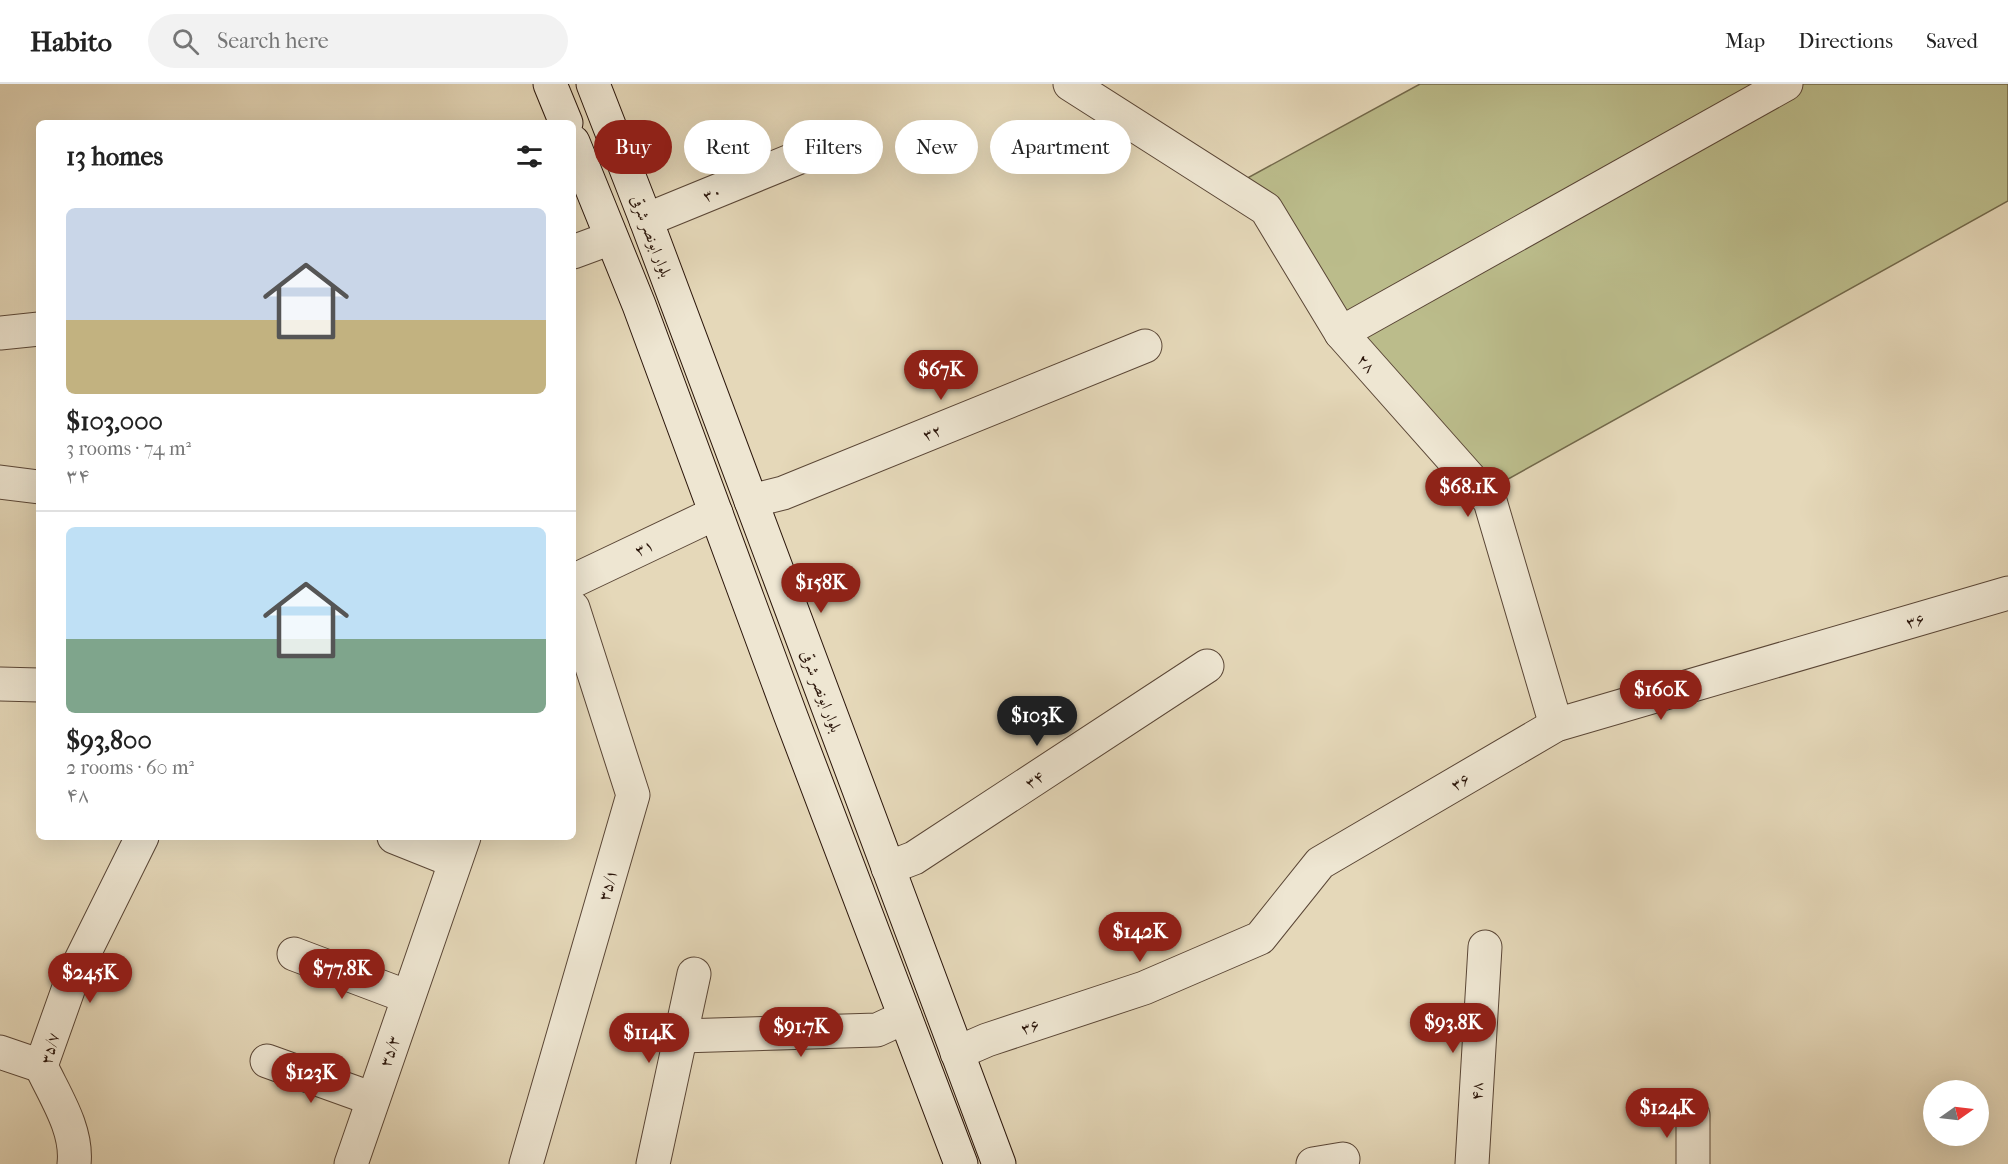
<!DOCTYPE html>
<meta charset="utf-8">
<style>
:root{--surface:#fff;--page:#f2f2f2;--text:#222;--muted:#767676;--line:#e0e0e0;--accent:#8f2418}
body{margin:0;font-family:"IM FELL French Canon",Amiri,serif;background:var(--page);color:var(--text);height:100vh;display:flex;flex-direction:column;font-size:22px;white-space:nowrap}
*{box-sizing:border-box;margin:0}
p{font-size:20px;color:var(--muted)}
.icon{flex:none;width:33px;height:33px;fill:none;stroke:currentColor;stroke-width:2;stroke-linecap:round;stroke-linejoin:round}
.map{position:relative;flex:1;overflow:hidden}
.panel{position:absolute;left:36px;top:36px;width:540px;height:720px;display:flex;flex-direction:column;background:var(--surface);border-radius:9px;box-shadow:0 6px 24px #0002}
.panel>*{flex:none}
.banner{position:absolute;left:594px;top:36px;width:570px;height:54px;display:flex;gap:12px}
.needle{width:39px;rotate:76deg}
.fabs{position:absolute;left:1923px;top:996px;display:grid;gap:12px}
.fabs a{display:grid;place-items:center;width:66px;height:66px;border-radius:50%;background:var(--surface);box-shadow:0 6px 24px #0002;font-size:30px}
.price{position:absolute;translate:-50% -51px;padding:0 14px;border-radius:21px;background:var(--accent);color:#fff;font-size:20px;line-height:39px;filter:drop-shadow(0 2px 3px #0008)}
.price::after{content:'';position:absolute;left:50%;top:36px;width:18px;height:14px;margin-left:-9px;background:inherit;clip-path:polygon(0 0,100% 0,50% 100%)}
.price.active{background:#222;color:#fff}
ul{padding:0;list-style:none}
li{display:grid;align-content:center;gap:12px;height:318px;padding:0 30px}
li+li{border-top:2px solid var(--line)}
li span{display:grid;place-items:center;height:186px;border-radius:9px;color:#555}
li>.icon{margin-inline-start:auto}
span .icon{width:108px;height:108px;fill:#fffc;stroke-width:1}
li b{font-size:26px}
h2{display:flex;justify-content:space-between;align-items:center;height:72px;padding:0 30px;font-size:26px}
.chip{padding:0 21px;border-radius:27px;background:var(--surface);box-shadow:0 6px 24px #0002;font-size:21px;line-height:54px}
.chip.active{background:var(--accent);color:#fff}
header{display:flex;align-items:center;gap:36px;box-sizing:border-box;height:84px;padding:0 30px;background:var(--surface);border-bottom:2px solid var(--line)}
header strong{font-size:28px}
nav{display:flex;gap:33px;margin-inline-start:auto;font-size:21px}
.search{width:420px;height:54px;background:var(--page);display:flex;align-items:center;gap:15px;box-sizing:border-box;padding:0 21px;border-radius:33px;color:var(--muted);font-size:22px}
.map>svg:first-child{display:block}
.green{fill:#bbbc8b;stroke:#73694b;stroke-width:1.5}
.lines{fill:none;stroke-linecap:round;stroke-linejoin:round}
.street-casing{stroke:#5a4636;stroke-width:35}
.secondary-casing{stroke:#2b160b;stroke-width:35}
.street{stroke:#eee6d2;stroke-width:33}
.secondary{stroke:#eee6d2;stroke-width:33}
.labels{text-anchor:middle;stroke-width:4.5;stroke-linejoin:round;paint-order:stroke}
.street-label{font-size:16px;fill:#2b160b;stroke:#eee6d2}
</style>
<header>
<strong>Habito</strong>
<div class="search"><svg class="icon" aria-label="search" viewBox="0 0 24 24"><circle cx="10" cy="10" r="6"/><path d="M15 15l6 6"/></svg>Search here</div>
<nav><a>Map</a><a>Directions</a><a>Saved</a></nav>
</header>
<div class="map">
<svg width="2008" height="1080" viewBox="0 0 2008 1080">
<rect width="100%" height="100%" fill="#e5d8b9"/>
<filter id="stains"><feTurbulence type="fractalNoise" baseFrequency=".00333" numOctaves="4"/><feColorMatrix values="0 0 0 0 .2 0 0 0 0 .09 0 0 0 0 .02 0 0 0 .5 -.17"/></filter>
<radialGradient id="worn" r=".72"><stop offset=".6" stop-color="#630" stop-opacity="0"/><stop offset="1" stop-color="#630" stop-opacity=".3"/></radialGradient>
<polygon class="green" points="1420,0 2008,0 2008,117 1483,409 1231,103"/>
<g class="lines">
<defs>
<g id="street">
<polyline points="1070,0 1266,125 1341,249 1490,417 1556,641"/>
<polyline points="646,136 844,55"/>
<polyline points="573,168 611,154"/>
<polyline points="0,249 39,245"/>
<polyline points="1341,249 1786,0"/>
<polyline points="0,398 39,403"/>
<polyline points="751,417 783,409 1145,262"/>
<polyline points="573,497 716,429"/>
<polyline points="0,600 39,601"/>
<polyline points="394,753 454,777"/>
<polyline points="888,784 914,774 1207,582"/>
<polyline points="294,870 408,913"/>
<polyline points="681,952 877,946 905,933"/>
<polyline points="0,968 41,982"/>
<polyline points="957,969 987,956 1144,904 1260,854 1320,779 1556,641 2008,509"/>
<polyline points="267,977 373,1015"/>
<path d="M74 1080C78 1046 55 1012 41 982L73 892 142 753"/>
<polyline points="351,1080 464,753"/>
<polyline points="526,1080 633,711 573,524"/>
<polyline points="653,1080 694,890"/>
<polyline points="1313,1080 1343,1075"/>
<polyline points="1472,1080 1485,863"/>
<polyline points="1693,1080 1693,1031"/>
</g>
<g id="secondary">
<polyline points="550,0 566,39"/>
<polyline points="593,0 646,136 999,1080"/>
<polyline points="573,58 639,221 790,630 961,1080"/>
</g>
</defs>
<use href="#street" class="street-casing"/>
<use href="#secondary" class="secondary-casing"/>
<use href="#street" class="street"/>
<use href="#secondary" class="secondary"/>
</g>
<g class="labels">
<g class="street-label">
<text transform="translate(712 109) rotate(-22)" y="6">۳۰</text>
<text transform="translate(652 152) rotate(69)" y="6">بلوار ابونصر شرقی</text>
<text transform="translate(1367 279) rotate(48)" y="6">۲۸</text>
<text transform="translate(932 348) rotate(-22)" y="6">۳۲</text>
<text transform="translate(644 463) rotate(-25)" y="6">۳۱</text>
<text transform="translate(1915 536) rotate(-16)" y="6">۳۶</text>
<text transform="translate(822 607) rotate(69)" y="6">بلوار ابونصر شرقی</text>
<text transform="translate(1034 695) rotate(-33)" y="6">۳۴</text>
<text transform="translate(1460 697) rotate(-30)" y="6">۳۶</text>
<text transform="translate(607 801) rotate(-74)" y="6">۳۵/۱</text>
<text transform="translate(1030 942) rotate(-18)" y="6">۳۶</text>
<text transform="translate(49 964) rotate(-75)" y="6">۳۵/۷</text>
<text transform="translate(389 967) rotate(-71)" y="6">۳۵/۳</text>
<text transform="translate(1476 1007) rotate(-87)" y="6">۴۸</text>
</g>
</g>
<rect width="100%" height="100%" filter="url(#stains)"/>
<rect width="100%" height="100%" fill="url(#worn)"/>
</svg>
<div class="fabs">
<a><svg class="needle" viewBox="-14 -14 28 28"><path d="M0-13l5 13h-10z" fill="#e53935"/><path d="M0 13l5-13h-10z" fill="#767676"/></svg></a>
</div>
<b class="price" style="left:941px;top:317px">$67K</b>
<b class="price" style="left:1468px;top:434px">$68.1K</b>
<b class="price" style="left:821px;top:530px">$158K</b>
<b class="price" style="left:1661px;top:637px">$160K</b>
<b class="price active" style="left:1037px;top:663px">$103K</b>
<b class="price" style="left:1140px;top:879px">$142K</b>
<b class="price" style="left:342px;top:916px">$77.8K</b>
<b class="price" style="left:90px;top:920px">$245K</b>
<b class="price" style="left:1453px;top:970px">$93.8K</b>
<b class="price" style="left:801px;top:974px">$91.7K</b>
<b class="price" style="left:649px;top:980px">$114K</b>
<b class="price" style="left:311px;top:1020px">$123K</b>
<b class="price" style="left:1667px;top:1055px">$124K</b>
<div class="banner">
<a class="chip active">Buy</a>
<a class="chip">Rent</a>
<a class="chip">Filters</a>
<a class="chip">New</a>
<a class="chip">Apartment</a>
</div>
<section class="panel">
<h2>13 homes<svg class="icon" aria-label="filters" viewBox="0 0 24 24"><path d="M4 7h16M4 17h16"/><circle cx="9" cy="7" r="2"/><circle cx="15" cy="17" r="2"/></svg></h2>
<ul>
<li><span style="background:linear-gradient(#c9d6e8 60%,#c2b280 0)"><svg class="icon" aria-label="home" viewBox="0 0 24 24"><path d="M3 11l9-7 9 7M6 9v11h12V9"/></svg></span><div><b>$103,000</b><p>3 rooms · 74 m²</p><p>۳۴</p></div></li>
<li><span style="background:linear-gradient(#bfe0f5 60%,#7fa58c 0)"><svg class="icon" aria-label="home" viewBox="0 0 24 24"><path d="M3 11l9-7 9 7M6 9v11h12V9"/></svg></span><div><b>$93,800</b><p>2 rooms · 60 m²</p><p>۴۸</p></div></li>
</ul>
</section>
</div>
